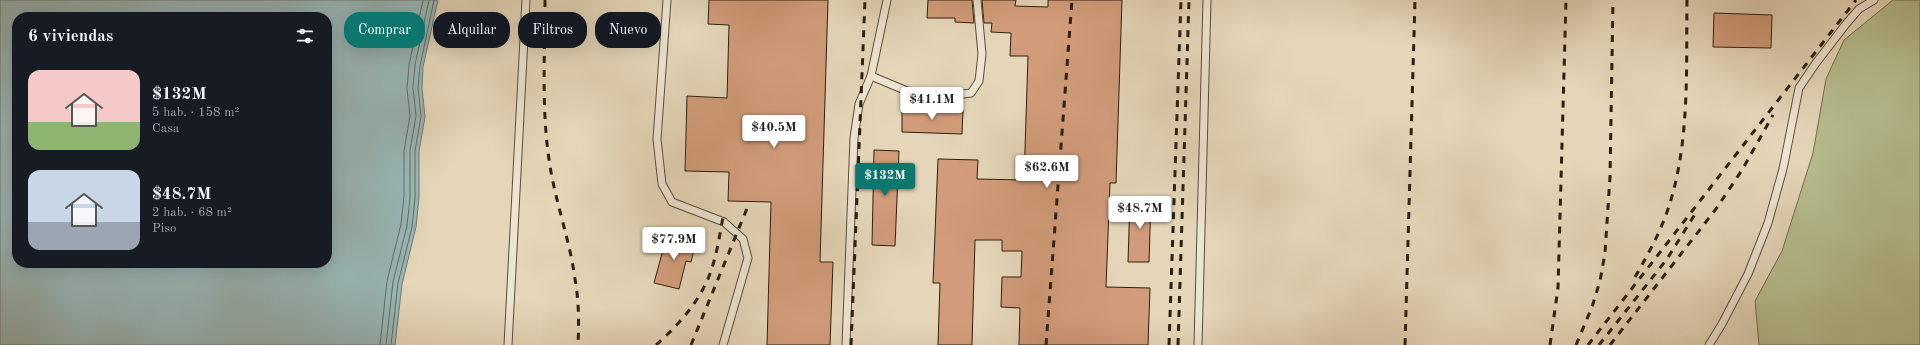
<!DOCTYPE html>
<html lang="es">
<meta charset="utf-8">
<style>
:root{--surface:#171b24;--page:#20242c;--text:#f1f3f6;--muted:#9ea1a6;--accent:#0f766e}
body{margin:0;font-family:"Old Standard TT",serif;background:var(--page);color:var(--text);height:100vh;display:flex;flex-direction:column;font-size:15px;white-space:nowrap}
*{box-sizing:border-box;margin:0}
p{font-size:13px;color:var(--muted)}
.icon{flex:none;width:22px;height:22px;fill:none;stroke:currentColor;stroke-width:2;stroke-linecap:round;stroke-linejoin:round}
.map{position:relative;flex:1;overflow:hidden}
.sheet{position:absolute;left:12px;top:12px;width:320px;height:256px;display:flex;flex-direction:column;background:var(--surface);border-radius:16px;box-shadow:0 4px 16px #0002}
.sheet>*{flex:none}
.banner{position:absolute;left:344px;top:12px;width:380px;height:36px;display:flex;gap:8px}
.price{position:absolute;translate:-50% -34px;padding:0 9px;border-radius:4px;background:#fff;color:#222;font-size:13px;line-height:26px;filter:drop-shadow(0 1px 2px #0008)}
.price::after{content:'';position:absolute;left:50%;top:24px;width:12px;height:9px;margin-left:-6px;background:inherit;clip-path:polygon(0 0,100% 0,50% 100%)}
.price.active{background:var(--accent);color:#fff}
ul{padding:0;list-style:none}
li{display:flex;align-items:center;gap:12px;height:100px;padding:0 16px}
li span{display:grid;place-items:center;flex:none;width:112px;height:80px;border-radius:12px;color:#555}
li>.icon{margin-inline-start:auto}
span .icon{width:48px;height:48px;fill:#fffc;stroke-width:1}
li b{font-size:17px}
h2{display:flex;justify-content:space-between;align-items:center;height:48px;padding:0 16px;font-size:17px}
.pill{padding:0 14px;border-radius:16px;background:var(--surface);box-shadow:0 4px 16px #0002;font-size:14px;line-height:36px}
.pill.active{background:var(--accent);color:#fff}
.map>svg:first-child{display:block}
.green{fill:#b6bd8e;stroke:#716e4e}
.water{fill:#98b7b8;stroke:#6d7b74;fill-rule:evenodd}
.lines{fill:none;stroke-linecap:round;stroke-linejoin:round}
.shore{stroke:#626c64;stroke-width:1}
.building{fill:#d29c7a;stroke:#2c200f}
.service-casing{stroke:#5a4e3a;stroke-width:9}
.service{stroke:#eee4d2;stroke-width:7}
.rail{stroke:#2c200f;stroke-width:3;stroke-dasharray:7 7;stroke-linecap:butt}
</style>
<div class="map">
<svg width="1920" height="345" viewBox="0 0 1920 345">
<rect width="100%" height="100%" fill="#e5d6b9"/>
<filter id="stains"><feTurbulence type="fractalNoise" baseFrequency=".005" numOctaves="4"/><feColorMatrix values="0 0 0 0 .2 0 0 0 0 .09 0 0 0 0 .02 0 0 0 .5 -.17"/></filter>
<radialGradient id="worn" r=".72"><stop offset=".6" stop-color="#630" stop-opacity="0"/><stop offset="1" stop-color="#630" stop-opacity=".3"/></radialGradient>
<polygon class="green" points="1893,0 1920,0 1920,345 1759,345 1755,301 1782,251 1813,153 1826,79 1844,40"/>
<path class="water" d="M0 0H438L423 67 422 88 425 117 419 151V198L416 227 402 284 395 345H0ZM17 17H327V263H17Z"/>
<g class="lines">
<g class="shore">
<polyline points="380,345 387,281 401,224 404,197 404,151 410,116 407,89 409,65 423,0"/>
<polyline points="386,345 393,282 407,226 410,198 410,151 416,116 413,88 415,65 429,0"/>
<polyline points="391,345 398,283 412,227 415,198 415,151 421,116 418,88 420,66 434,0"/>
</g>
</g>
<g class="building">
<polygon points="709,0 828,0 820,262 833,262 830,345 767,345 771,202 728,201 729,172 685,171 687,96 727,98 729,25 708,24"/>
<polygon points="928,0 972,0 974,23 955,22 955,18 927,18"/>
<polygon points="982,0 1016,0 1015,6 1048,7 1048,0 1122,0 1116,183 1110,183 1106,287 1150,288 1148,345 1019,345 1020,308 1001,307 1002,277 1021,277 1022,251 1002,251 1002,240 975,240 972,345 938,345 940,283 933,283 938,159 978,160 977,179 1024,180 1028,56 1010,56 1011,33 991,32 992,23 984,23"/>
<polygon points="1714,13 1772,15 1771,48 1713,47"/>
<polygon points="902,108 963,110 962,134 902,132"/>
<polygon points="874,150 899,151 895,246 872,245"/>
<polygon points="1130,198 1151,198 1149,262 1128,262"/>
<polygon points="667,235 696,242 691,262 686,261 679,289 654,283"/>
</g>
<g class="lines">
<defs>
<g id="service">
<polyline points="667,0 657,139 662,184 672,202 724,222 743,239 748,258 723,345"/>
<polyline points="871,76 907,91 947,96 971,93 979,81 982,54 977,0"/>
<polyline points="508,345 526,0"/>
<polyline points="846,345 854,138 859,104 871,76 887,0"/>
<polyline points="1198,345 1207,0"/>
<polyline points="1709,345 1722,324 1748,274 1768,223 1783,169 1799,88 1816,63 1846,24 1859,9 1874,0"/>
</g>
</defs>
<use href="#service" class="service-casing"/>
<use href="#service" class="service"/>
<g class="rail">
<path d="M545 0C545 55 541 111 550 166 556 204 570 241 575 279 579 301 579 323 578 345"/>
<path d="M1635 277C1649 253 1662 229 1670 203 1690 138 1686 67 1687 0"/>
<path d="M656 345C674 329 692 310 703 289 716 266 719 237 724 212"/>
<polyline points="691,345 748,206"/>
<polyline points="851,345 865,0"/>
<polyline points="1046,345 1072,0"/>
<polyline points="1169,345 1181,0"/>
<polyline points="1178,345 1189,0"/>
<polyline points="1405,345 1415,0"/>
<polyline points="1550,345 1558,288 1566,0"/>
<polyline points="1576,345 1592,307 1600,281 1605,253 1610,177 1613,0"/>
<polyline points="1588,345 1856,0"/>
<polyline points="1599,345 1667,259 1697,211"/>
<polyline points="1610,345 1716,209 1742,170 1773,115"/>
</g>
</g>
<rect width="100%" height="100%" filter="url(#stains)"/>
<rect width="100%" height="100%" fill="url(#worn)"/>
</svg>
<b class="price" style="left:932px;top:121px">$41.1M</b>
<b class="price" style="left:774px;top:149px">$40.5M</b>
<b class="price" style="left:1047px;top:189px">$62.6M</b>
<b class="price active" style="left:885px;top:197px">$132M</b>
<b class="price" style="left:1140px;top:230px">$48.7M</b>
<b class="price" style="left:674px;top:261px">$77.9M</b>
<div class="banner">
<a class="pill active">Comprar</a>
<a class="pill">Alquilar</a>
<a class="pill">Filtros</a>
<a class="pill">Nuevo</a>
</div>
<section class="sheet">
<h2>6 viviendas<svg class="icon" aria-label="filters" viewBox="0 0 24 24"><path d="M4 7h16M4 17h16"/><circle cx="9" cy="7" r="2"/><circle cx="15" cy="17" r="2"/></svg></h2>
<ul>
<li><span style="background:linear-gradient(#f6c9c9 65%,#8fb573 0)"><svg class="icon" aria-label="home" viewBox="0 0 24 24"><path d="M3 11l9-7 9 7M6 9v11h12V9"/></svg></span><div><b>$132M</b><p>5 hab. · 158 m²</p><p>Casa</p></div></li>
<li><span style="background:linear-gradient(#c9d6e8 65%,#9aa5b1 0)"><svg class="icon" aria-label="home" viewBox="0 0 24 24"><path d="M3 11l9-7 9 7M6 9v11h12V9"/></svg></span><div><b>$48.7M</b><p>2 hab. · 68 m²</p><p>Piso</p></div></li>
</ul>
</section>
</div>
